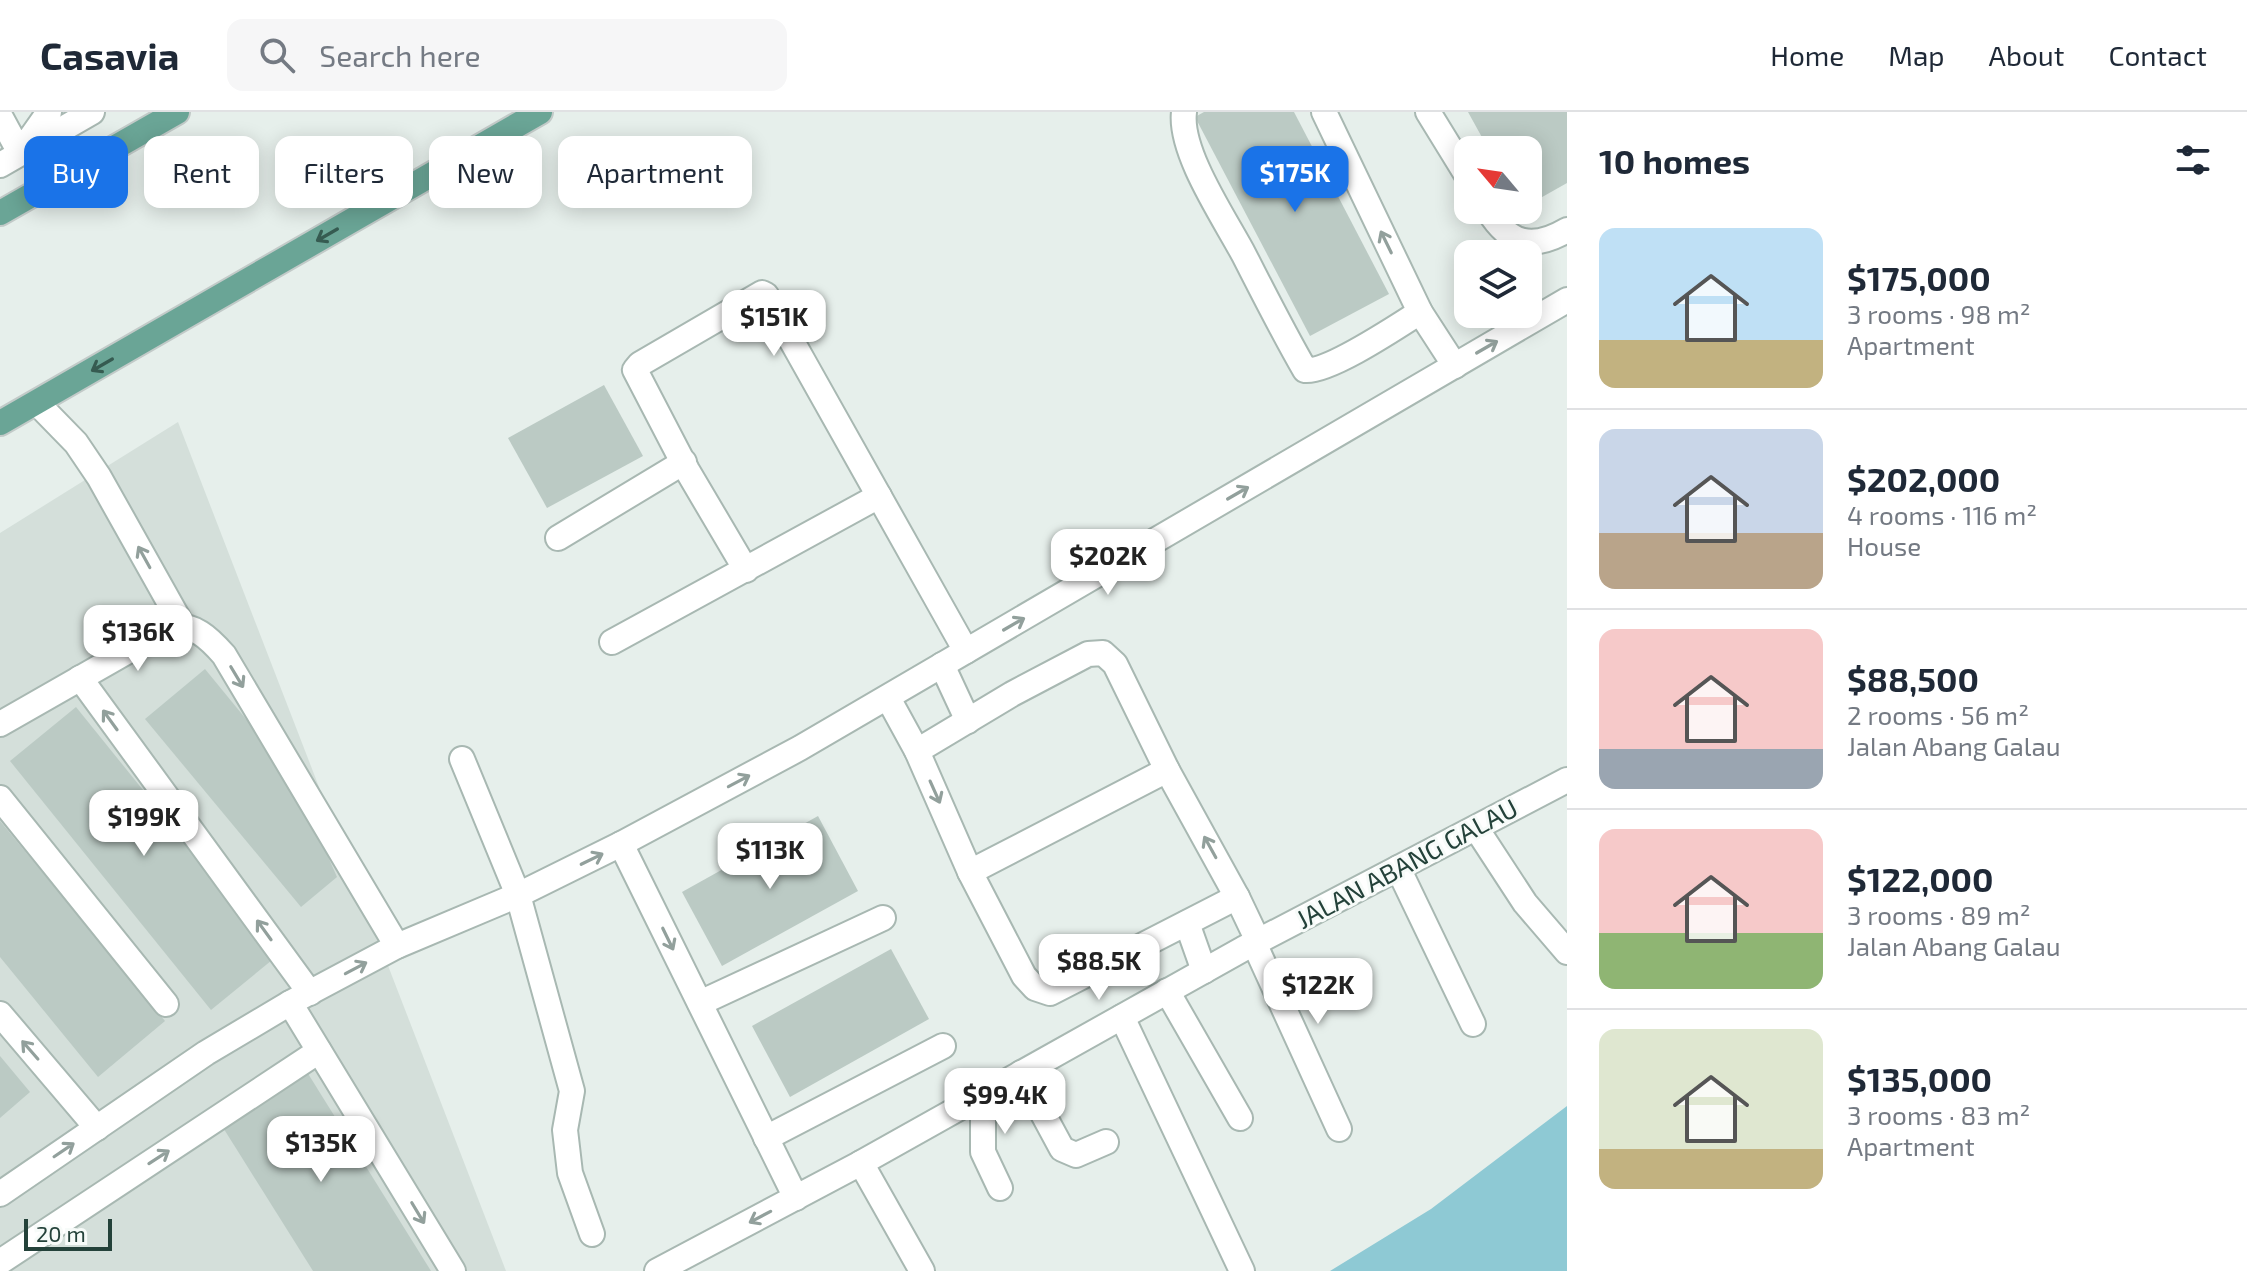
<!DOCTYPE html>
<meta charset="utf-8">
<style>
:root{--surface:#fff;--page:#f6f6f7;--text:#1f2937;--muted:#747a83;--line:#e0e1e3;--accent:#1a73e8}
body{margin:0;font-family:"Exo 2",sans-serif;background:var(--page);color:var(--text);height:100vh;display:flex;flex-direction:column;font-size:30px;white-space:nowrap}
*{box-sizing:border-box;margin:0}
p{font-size:26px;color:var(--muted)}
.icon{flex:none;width:44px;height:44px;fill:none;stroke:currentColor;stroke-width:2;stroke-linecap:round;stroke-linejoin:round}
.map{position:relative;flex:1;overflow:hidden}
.panel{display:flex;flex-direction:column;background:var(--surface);width:680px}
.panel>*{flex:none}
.top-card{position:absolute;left:24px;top:24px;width:760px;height:72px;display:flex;gap:16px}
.needle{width:52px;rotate:299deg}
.controls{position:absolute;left:1454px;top:24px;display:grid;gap:16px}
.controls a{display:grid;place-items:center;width:88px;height:88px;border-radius:16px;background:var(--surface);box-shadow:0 4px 20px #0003;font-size:40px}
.scale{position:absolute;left:24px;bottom:20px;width:88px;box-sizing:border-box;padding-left:8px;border:4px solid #24423a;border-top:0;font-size:22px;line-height:28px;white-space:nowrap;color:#24423a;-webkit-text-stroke:6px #f7fbf9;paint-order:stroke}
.price{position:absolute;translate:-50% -68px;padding:0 18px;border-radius:16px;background:#fff;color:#222;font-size:26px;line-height:52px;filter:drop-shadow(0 2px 4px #0008)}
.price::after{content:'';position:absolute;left:50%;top:48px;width:24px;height:18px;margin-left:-12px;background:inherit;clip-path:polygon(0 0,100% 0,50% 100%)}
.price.selected{background:var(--accent);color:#fff}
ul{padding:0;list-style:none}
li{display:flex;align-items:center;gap:24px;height:200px;padding:0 32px}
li+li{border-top:2px solid var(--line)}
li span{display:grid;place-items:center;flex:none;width:224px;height:160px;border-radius:16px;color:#555}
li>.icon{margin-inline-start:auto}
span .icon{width:96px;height:96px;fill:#fffc;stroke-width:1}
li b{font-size:34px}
h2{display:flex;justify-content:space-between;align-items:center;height:96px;padding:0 32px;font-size:34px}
.tag{padding:0 28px;border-radius:16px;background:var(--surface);box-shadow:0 4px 20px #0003;font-size:28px;line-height:72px}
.tag.selected{background:var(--accent);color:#fff}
header{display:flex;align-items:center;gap:48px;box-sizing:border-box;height:112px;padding:0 40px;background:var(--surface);border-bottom:2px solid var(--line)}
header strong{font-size:38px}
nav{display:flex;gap:44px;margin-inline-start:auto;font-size:28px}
.search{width:560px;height:72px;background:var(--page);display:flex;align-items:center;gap:20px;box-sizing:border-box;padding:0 28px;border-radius:16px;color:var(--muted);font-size:30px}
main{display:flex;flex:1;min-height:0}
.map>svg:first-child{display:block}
.built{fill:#d4dfda}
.water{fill:#8ec9d4}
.building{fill:#bbcac4}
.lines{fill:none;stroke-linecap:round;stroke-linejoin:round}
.minor-casing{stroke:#a8b8b2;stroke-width:28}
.major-casing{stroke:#c2cac8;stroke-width:28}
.minor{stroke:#fff;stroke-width:24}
.major{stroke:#6aa596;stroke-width:24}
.oneway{stroke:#365b51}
.oneway2{stroke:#92a09c}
.labels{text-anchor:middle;stroke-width:6;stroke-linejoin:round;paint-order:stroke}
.street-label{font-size:26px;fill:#24423a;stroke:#f7fbf9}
</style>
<header>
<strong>Casavia</strong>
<div class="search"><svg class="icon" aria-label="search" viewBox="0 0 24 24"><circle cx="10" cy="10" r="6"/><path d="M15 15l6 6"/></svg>Search here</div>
<nav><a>Home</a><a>Map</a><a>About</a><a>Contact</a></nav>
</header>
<main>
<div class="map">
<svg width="1567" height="1159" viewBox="0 0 1567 1159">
<rect width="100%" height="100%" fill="#e6efeb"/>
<polygon class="built" points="178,310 506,1159 0,1159 0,421"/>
<polygon class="water" points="1567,994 1567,1159 1330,1159 1431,1097"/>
<g class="building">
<polygon points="1204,0 1294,0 1389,182 1310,224 1195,5"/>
<polygon points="1468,0 1567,0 1567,71 1528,93 1528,38 1489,38"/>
<polygon points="604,273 643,344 547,396 508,326"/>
<polygon points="205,557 292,663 337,765 301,795 145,607"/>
<polygon points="76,595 277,844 211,898 10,649"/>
<polygon points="818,704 858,779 722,854 682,780"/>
<polygon points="0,709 165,909 98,965 0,845"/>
<polygon points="891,837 929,907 790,985 752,914"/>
<polygon points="0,944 30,980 0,1006"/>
<polygon points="307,960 431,1159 313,1159 222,1014"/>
</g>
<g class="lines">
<defs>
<g id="minor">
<path d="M1184 0C1179 40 1225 107 1244 143 1264 182 1283 220 1305 258 1328 261 1398 214 1420 200"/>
<polyline points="1324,0 1420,200 1455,254"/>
<polyline points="1428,0 1468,65"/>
<polyline points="0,4 20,41 49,0"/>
<polyline points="0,53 92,0"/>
<path d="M1488 98C1509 132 1531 139 1567 118"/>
<polyline points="37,291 76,331 99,365 182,513"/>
<polyline points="558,426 684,350"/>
<polyline points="746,458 687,358 635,258 640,252 762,181 766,183 966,539"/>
<polyline points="612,530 879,384"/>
<polyline points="942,553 968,609"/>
<polyline points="80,566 310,881"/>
<polyline points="888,586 917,639 970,760 1024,864 1035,876 1050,881 1237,785"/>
<path d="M0 612 170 515C194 511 209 526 224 543L397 834"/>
<polyline points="917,639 1012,582 1088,542 1103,541 1115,552 1167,658 1237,785 1258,829"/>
<polyline points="462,647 518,783 572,979 565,1018 570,1061 592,1122"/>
<polyline points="0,686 166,892"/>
<polyline points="1476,716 1525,791 1567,840"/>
<polyline points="621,732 796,1086"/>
<polyline points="1398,756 1473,912"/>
<polyline points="970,760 1167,658"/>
<polyline points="1187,811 1204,859"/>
<polyline points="1254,831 1339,1017"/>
<polyline points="1167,879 1240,1006"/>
<polyline points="290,891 453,1159"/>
<polyline points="700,891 883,806"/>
<polyline points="0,902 97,1016"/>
<polyline points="1122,905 1242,1159"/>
<polyline points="1021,961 1062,1037 1076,1043 1106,1030"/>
<polyline points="979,985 983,1002 983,1040 1000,1076"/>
<polyline points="766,1026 943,934"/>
<polyline points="861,1051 922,1159"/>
<polyline points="0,1082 206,941 290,891 397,834 518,783 621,732 800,636 1567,188"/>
<polyline points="0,1150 319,939"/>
<polyline points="657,1159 861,1051 1243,837 1567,668"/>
</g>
<g id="major">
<polyline points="0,101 177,0"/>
<polyline points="0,311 540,0"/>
</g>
</defs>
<use href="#minor" class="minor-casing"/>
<use href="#major" class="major-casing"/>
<use href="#minor" class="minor"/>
<use href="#major" class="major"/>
</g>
<defs><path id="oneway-shaft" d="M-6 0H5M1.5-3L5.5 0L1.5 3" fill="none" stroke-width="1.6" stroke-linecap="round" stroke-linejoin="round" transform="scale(2)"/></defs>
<g class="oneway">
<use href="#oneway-shaft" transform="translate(327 123) rotate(150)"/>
<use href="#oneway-shaft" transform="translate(102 253) rotate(150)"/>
</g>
<g class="oneway2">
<use href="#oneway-shaft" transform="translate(1386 130) rotate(-116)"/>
<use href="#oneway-shaft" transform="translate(1487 235) rotate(-30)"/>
<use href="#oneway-shaft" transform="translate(1238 381) rotate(-30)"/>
<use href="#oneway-shaft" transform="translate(144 445) rotate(-119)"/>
<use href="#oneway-shaft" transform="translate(1014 512) rotate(-30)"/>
<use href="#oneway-shaft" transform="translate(237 565) rotate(59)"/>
<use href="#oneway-shaft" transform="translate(110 608) rotate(-126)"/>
<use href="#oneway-shaft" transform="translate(739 669) rotate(-28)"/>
<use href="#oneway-shaft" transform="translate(935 680) rotate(66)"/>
<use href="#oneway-shaft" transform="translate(1210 735) rotate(-119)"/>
<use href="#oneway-shaft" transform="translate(592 747) rotate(-26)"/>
<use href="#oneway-shaft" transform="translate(264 818) rotate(-126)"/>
<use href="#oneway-shaft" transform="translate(668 827) rotate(64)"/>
<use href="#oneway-shaft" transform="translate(356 856) rotate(-28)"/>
<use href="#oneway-shaft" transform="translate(30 938) rotate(-131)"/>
<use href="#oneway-shaft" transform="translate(64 1038) rotate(-34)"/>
<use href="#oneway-shaft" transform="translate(159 1045) rotate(-33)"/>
<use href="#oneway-shaft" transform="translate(418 1101) rotate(59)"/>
<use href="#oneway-shaft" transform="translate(760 1105) rotate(152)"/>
</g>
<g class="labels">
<g class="street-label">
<text transform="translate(1407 752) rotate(-28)" y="9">JALAN ABANG GALAU</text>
</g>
</g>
</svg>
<div class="controls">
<a><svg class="needle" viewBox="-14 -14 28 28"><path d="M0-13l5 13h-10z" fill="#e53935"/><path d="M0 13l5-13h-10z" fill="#747a83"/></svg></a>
<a><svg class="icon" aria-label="layers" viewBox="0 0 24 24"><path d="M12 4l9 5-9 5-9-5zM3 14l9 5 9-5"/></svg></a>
</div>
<div class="scale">20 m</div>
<b class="price selected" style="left:1295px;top:102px">$175K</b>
<b class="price" style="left:774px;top:246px">$151K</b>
<b class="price" style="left:1108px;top:485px">$202K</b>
<b class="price" style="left:138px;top:561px">$136K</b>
<b class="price" style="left:144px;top:746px">$199K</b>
<b class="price" style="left:770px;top:779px">$113K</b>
<b class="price" style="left:1099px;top:890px">$88.5K</b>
<b class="price" style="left:1318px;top:914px">$122K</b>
<b class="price" style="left:1005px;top:1024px">$99.4K</b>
<b class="price" style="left:321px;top:1072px">$135K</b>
<div class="top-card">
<a class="tag selected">Buy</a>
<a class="tag">Rent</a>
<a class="tag">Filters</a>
<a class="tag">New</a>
<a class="tag">Apartment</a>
</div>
</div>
<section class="panel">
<h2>10 homes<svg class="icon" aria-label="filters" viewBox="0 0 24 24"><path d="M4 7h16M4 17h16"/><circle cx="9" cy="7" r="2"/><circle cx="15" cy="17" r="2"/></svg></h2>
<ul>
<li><span style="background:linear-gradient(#bfe0f5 70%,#c2b280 0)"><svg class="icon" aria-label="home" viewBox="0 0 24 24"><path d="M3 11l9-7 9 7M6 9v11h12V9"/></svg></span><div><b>$175,000</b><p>3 rooms · 98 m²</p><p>Apartment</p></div></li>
<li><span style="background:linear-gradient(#c9d6e8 65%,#b9a48a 0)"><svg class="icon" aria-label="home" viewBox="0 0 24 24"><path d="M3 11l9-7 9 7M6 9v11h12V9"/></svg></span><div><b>$202,000</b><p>4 rooms · 116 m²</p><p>House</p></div></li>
<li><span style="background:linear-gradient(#f6c9c9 75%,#9aa5b1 0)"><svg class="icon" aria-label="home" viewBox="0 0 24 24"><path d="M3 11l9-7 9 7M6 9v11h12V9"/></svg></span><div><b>$88,500</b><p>2 rooms · 56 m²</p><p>Jalan Abang Galau</p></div></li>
<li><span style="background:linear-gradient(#f6c9c9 65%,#8fb573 0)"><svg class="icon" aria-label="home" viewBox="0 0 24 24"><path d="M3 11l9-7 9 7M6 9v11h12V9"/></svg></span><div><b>$122,000</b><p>3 rooms · 89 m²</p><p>Jalan Abang Galau</p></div></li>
<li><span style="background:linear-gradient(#dfe7d0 75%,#c2b280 0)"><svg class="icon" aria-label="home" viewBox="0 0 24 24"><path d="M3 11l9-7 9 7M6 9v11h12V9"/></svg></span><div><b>$135,000</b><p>3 rooms · 83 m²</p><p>Apartment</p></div></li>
</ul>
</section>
</main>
